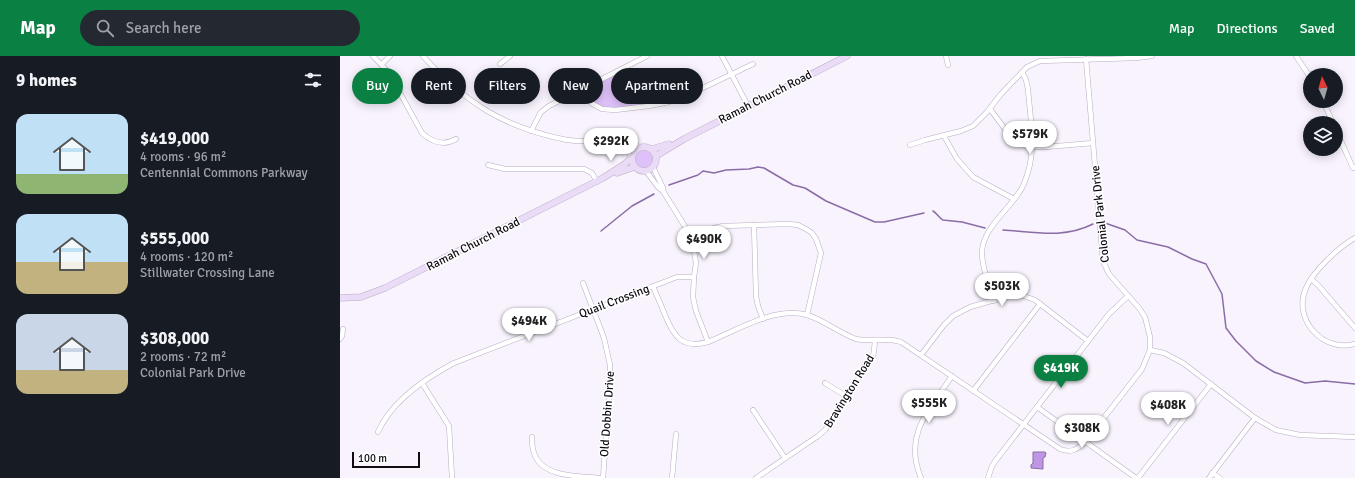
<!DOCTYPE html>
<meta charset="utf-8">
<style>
:root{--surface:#171b24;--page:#242831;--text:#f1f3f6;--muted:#9ea1a6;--accent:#0b8043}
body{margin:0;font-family:Signika,sans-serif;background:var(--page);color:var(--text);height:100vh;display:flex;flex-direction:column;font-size:15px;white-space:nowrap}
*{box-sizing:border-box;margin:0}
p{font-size:13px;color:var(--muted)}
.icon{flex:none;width:22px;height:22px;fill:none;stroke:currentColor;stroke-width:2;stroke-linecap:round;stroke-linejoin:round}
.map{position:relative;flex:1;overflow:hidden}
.sheet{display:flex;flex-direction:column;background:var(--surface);width:340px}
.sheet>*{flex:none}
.guide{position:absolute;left:12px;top:12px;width:380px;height:36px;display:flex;gap:8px}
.needle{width:26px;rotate:355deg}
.controls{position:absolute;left:963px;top:12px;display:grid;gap:8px}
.controls a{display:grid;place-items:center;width:40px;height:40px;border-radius:50%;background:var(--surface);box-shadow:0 2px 10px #0003;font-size:20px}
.scale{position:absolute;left:12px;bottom:10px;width:68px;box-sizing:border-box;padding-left:4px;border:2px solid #100c14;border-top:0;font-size:11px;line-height:14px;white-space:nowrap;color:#100c14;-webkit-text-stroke:3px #fff;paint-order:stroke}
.price{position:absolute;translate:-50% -34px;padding:0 9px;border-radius:14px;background:#fff;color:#222;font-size:13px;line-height:26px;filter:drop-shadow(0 1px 2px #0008)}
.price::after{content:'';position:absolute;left:50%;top:24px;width:12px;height:9px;margin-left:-6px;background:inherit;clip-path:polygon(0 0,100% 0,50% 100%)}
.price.active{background:var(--accent);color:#fff}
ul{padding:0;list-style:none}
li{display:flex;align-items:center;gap:12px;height:100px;padding:0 16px}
li span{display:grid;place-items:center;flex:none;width:112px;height:80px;border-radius:12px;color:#555}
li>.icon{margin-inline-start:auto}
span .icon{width:48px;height:48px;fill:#fffc;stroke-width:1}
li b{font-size:17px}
h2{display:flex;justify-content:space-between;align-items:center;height:48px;padding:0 16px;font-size:17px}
.chip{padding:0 14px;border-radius:18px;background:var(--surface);box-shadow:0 2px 10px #0003;font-size:14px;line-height:36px}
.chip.active{background:var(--accent);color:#fff}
header{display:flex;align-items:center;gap:24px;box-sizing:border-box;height:56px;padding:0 20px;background:var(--accent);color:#fff}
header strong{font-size:19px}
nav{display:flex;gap:22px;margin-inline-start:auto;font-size:14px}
.search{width:280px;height:36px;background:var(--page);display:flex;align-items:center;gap:10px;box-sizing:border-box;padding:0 14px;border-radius:22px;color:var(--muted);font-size:15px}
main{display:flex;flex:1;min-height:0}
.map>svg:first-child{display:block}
.green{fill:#dec1f9}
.water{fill:#bf96e4;stroke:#8a6da6}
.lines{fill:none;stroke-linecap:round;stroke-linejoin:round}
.stream{stroke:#8a6da6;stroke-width:1.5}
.minor-casing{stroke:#b9adc5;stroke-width:5.5}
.secondary-casing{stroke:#b9adc5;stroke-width:7}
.minor{stroke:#fff;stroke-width:4.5}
.secondary{stroke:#eadbf6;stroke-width:6}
.labels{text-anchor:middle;stroke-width:3;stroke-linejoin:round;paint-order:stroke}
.street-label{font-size:12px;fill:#100c14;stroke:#fff}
</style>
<header>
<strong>Map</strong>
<div class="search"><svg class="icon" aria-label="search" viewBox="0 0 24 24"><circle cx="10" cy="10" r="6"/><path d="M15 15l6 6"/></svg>Search here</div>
<nav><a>Map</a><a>Directions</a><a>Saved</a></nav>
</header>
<main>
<section class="sheet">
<h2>9 homes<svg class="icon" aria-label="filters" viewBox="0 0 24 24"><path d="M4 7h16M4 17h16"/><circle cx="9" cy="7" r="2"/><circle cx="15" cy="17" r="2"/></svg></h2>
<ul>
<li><span style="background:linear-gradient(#bfe0f5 75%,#8fb573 0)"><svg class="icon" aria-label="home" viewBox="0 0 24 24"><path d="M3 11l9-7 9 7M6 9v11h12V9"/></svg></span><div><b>$419,000</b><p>4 rooms · 96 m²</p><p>Centennial Commons Parkway</p></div></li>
<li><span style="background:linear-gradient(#bfe0f5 60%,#c2b280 0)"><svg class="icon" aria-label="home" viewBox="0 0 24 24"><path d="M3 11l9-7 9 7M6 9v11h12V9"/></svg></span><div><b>$555,000</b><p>4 rooms · 120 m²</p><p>Stillwater Crossing Lane</p></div></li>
<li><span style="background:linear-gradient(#c9d6e8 70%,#c2b280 0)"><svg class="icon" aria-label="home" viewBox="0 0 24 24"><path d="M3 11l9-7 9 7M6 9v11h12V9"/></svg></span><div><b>$308,000</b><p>2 rooms · 72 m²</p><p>Colonial Park Drive</p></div></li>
</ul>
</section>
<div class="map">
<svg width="1015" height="422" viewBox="0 0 1015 422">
<rect width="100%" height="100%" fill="#f8f3fd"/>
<g class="green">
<path d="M285 14 303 49C287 51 264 58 251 44 248 40 245 39 246 33L248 32Z"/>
<circle cx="304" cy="103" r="12"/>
</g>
<polygon class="water" points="693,396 705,396 706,397 705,401 703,402 703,413 691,412 691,409 693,407"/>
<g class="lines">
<g class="stream">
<polyline points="329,129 358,119 363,115 374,117 386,114 409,113 418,111 424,112 453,129 465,132 486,145 535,166 544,166 584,157"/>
<path d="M593 155C598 158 599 162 603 164L622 166 645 172"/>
<polyline points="765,167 785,174 797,184 828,191 852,203 866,208 882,238 886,272 896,285 916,305 934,316 965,327 985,325 1015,328"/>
<path d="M663 174C695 176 723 183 753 168"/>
<polyline points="261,175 292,150 314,138"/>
</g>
<defs>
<g id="minor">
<path d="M33 0 49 17 82 77C93 87 104 90 116 83"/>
<path d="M83 0C125 47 165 72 227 84 242 86 273 85 284 91 288 93 290 96 291 101"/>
<polyline points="382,0 408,50"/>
<polyline points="606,0 608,9"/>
<polyline points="956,0 970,21"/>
<polyline points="42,8 50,0"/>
<polyline points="160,8 170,0"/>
<polyline points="240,34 251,47 262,53 275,54 309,50 329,46 346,40 413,8"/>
<polyline points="983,45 993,67"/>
<polyline points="650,53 668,77 678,84 692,91 706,91 753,87"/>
<polyline points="996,74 1013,112 1015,111"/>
<polyline points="191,75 201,56 209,50 307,0"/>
<polyline points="604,80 617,103 633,121 674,143"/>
<polyline points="273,86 286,86 300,91"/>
<polyline points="570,89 585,84 621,75 633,70 647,56 661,38 687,11 700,5 796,2 812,0"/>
<polyline points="148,109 165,113 244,113 252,117 257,126"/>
<polyline points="313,111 323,132 323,135 352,182 356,207 354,221 353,241 356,255 368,286"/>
<polyline points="306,115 318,131 323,135"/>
<polyline points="414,169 416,240 418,250 423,263"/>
<polyline points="352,182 374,172 383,170 449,168 458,169 466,173 472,177 476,183 481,197 467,259"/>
<path d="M1015 182C999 191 973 215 966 232 952 263 983 297 1015 288"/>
<polyline points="971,223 978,229 1015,272"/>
<polyline points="243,227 264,282 270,309 270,326 263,422"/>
<path d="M313 230C317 240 321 249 325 259 334 281 342 293 368 286 397 274 436 250 467 259 484 264 499 277 516 283 531 286 546 281 561 286L720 393C731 397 737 394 745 386L802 313 810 294V281L805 261 799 252 769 218 763 205 746 3"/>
<path d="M654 245C649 230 642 212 642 197 642 174 666 156 678 138 683 132 686 123 688 116 696 90 690 60 688 33L686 24 682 16"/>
<polyline points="0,283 2,280 3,273"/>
<polyline points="810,294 824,297 843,307 915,362 936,374 960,379 1015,381"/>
<polyline points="581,299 604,269 613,260 630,251 672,239 681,239 695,244 748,285"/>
<polyline points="82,327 109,370 112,422"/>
<polyline points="485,327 506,340"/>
<polyline points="633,335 700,248"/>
<polyline points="697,351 796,422"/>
<polyline points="413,354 445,402"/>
<path d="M38 376C51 346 86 322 114 307L337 221H354"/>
<path d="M192 381C192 386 192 392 194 397 202 422 239 420 261 422"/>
<polyline points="872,417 880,422"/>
<polyline points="332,422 336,378"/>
<polyline points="416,422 478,380 485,374 533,300 534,295 535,284"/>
<path d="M581 422C563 379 589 354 612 320"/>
<polyline points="648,422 652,410 656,404 769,258 788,240"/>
<polyline points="798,422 871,328"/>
<polyline points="869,422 915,362"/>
</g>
<g id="secondary">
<circle cx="304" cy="103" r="12"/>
<polyline points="312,93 329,88"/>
<polyline points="316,100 344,83 507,0"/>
<polyline points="277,117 294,111"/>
<polyline points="0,242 21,241 45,232 263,122 285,108 291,102"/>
</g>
</defs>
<use href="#minor" class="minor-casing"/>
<use href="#secondary" class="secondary-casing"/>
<use href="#minor" class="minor"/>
<use href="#secondary" class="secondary"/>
</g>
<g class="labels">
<g class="street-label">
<text transform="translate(425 41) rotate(-27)" y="4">Ramah Church Road</text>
<text transform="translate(760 158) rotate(-96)" y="4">Colonial Park Drive</text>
<text transform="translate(133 188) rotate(-27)" y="4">Ramah Church Road</text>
<text transform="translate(274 245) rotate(-21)" y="4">Quail Crossing</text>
<text transform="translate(509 335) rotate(-58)" y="4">Bravington Road</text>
<text transform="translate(267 358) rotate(-86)" y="4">Old Dobbin Drive</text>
</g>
</g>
</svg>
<div class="controls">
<a><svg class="needle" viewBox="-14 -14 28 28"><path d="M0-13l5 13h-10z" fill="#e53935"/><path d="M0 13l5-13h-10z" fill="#9ea1a6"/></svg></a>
<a><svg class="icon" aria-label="layers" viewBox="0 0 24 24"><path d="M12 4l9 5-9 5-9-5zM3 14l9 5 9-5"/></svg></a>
</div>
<div class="scale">100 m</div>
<b class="price" style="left:690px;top:99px">$579K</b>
<b class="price" style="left:271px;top:106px">$292K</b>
<b class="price" style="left:364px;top:204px">$490K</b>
<b class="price" style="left:662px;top:251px">$503K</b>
<b class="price" style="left:189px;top:286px">$494K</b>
<b class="price active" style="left:721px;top:333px">$419K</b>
<b class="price" style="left:589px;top:368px">$555K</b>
<b class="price" style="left:828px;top:370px">$408K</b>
<b class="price" style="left:742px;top:393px">$308K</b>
<div class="guide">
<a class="chip active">Buy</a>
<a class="chip">Rent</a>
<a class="chip">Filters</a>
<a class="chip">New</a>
<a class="chip">Apartment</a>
</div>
</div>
</main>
